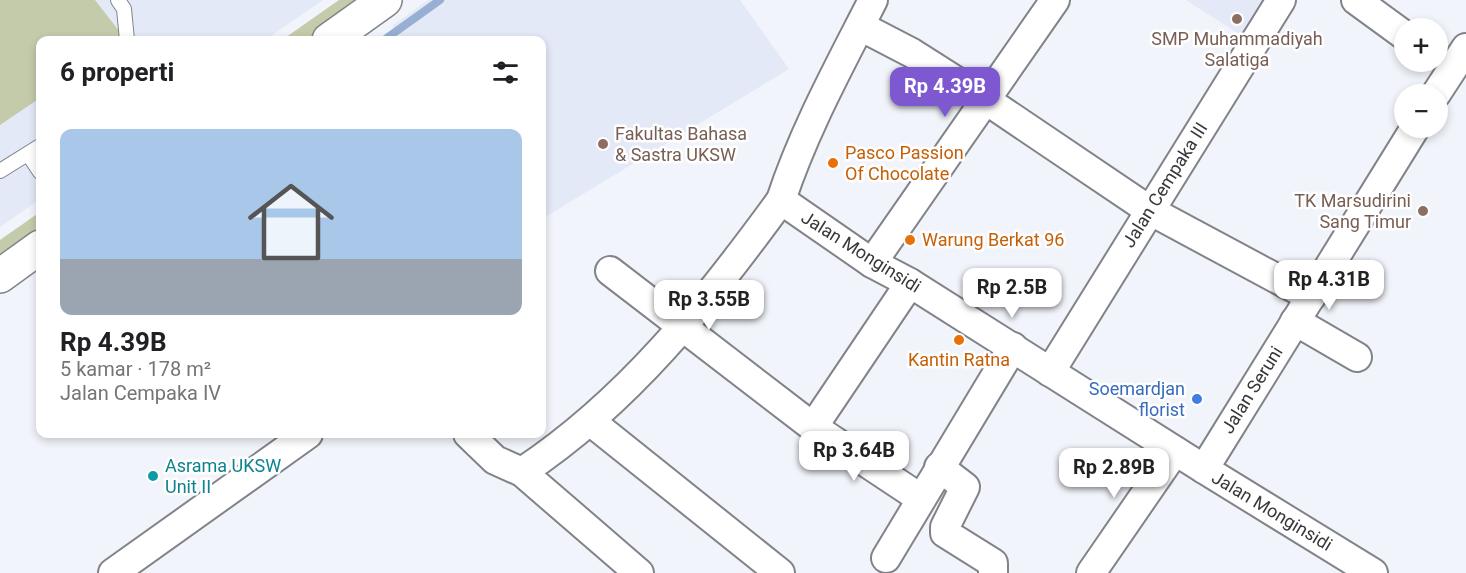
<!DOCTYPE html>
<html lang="id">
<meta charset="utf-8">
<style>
:root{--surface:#fff;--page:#f2f2f2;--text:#202124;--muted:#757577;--accent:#7d58d1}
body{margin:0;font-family:Roboto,sans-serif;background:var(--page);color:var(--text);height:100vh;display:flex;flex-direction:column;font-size:22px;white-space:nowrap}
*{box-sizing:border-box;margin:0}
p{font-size:20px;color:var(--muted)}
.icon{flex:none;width:33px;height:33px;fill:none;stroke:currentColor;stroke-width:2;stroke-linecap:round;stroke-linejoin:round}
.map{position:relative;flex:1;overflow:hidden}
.side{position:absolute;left:36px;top:36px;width:510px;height:402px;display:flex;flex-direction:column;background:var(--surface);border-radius:12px;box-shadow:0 3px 9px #0003}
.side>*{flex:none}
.tools{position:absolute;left:1394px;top:18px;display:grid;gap:12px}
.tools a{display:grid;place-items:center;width:54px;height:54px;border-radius:50%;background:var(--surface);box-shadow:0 3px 9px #0003;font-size:30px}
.price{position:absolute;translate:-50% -51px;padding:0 14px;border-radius:12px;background:#fff;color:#222;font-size:20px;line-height:39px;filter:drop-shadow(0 2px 3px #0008)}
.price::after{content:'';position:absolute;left:50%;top:36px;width:18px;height:14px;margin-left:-9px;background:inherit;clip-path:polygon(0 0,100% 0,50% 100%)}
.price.on{background:var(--accent);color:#fff}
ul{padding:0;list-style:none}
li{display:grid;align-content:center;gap:12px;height:318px;padding:0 24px}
li span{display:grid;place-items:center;height:186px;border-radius:12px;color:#555}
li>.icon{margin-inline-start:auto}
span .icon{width:108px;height:108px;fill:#fffc;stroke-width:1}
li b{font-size:26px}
h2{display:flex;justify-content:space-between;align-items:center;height:72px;padding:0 24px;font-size:26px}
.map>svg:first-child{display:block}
.built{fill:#e3e9f6}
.green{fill:#c3cbaa}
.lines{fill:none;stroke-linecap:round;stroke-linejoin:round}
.stream{stroke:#96afd2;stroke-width:8}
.lane-casing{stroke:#818389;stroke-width:16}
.street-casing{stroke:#818389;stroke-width:32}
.secondary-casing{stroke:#818389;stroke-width:36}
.lane{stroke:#fff;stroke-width:14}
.street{stroke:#fff;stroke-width:28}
.secondary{stroke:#fff;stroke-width:33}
.education-dot{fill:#8d6e63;stroke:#fff;stroke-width:2}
.food-dot{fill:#e8710a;stroke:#fff;stroke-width:2}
.shop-dot{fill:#3f7fe0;stroke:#fff;stroke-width:2}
.culture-dot{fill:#0f9aa8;stroke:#fff;stroke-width:2}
.labels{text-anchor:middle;stroke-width:5;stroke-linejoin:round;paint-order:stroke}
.education-label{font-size:18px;fill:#785e54;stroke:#fff}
.food-label{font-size:18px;fill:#c56008;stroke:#fff;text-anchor:start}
.street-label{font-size:18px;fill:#37383b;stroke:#fff}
.shop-label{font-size:18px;fill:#366cbe;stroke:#fff;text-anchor:end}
.culture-label{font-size:18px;fill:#0d838f;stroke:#fff;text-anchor:start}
</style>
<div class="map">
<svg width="1466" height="573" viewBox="0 0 1466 573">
<rect width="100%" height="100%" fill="#f1f4fa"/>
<g class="built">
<polygon points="0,0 323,0 265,40 40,40 40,199 0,227"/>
<polygon points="428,0 740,0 789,69 542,219 542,40 402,40 392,26"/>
<polygon points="1186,0 1270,0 1245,38"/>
</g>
<g class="green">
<polygon points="0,0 95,0 126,40 40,40 40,98 0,125"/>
<polygon points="339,0 370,0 313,40 282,40"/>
<polygon points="40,212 40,237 0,266 0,240"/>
</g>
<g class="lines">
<polyline class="stream" points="384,40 440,0"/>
<defs>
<g id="lane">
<polyline points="118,0 124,9 127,40"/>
<polyline points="28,154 40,172"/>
<polyline points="0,171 40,146"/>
</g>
<g id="street">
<path d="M873 0C840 65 804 130 781 200L872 263 910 283 1204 469 1373 573"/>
<polyline points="1356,0 1404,35"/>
<polyline points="860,26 912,53 986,100 1149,210 1311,297"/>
<polyline points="1436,94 1466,48"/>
<polyline points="872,263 1055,0"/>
<polyline points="610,271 813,427 920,498"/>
<polyline points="1295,321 1357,357"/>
<polyline points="1050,372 1281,0"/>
<polyline points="590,421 780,573"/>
<polyline points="813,427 910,283"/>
<path d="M468 434 495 460 522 472C629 401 706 303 781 200"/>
<polyline points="939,467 965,487 945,527 945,533 993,563 993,573"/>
<polyline points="1204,469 1415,128"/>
<polyline points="522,472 639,573"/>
<polyline points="886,558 1013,347"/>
<polyline points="113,573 308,434"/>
<polyline points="1091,573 1175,451"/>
</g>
<g id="secondary">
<polyline points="329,40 385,0"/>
<polyline points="0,276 40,247"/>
</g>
</defs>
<use href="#lane" class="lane-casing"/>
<use href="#street" class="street-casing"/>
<use href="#secondary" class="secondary-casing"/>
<use href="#lane" class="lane"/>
<use href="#street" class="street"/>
<use href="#secondary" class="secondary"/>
</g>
<g class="education-dot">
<circle cx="1237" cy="19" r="6"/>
<circle cx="603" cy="144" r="6"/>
<circle cx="1423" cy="211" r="6"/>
</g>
<g class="food-dot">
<circle cx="833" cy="163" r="6"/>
<circle cx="910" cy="240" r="6"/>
<circle cx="959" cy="340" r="6"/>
</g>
<circle class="shop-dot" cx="1197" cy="399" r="6"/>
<circle class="culture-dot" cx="153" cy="476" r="6"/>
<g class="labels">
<g class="education-label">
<text x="1237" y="45">SMP Muhammadiyah<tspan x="1237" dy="21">Salatiga</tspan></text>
<text x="615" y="140" text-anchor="start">Fakultas Bahasa<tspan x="615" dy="21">&amp; Sastra UKSW</tspan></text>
<text x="1411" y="207" text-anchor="end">TK Marsudirini<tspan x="1411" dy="21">Sang Timur</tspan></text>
</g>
<g class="food-label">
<text x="845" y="159">Pasco Passion<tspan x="845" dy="21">Of Chocolate</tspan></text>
<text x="922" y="246">Warung Berkat 96</text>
<text x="959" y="366" text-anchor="middle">Kantin Ratna</text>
</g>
<g class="street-label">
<text transform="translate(1165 185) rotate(-58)" y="6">Jalan Cempaka III</text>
<text transform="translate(861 252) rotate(32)" y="6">Jalan Monginsidi</text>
<text transform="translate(1252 390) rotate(-58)" y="6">Jalan Seruni</text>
<text transform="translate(1272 511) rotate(31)" y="6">Jalan Monginsidi</text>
</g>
<g class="shop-label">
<text x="1185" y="395">Soemardjan<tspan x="1185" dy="21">florist</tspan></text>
</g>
<g class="culture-label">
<text x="165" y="472">Asrama UKSW<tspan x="165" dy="21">Unit II</tspan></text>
</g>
</g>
</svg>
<div class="tools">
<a>+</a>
<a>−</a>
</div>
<b class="price on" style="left:945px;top:118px">Rp 4.39B</b>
<b class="price" style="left:1329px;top:311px">Rp 4.31B</b>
<b class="price" style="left:1012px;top:319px">Rp 2.5B</b>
<b class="price" style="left:709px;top:331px">Rp 3.55B</b>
<b class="price" style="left:854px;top:482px">Rp 3.64B</b>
<b class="price" style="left:1114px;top:499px">Rp 2.89B</b>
<section class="side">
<h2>6 properti<svg class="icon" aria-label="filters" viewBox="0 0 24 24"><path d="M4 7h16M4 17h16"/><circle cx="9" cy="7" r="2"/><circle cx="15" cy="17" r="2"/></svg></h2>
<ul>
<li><span style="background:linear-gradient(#a9c7e8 70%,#9aa5b1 0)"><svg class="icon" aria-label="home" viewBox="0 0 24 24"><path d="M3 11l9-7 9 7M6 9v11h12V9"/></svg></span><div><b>Rp 4.39B</b><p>5 kamar · 178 m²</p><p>Jalan Cempaka IV</p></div></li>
</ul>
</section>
</div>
